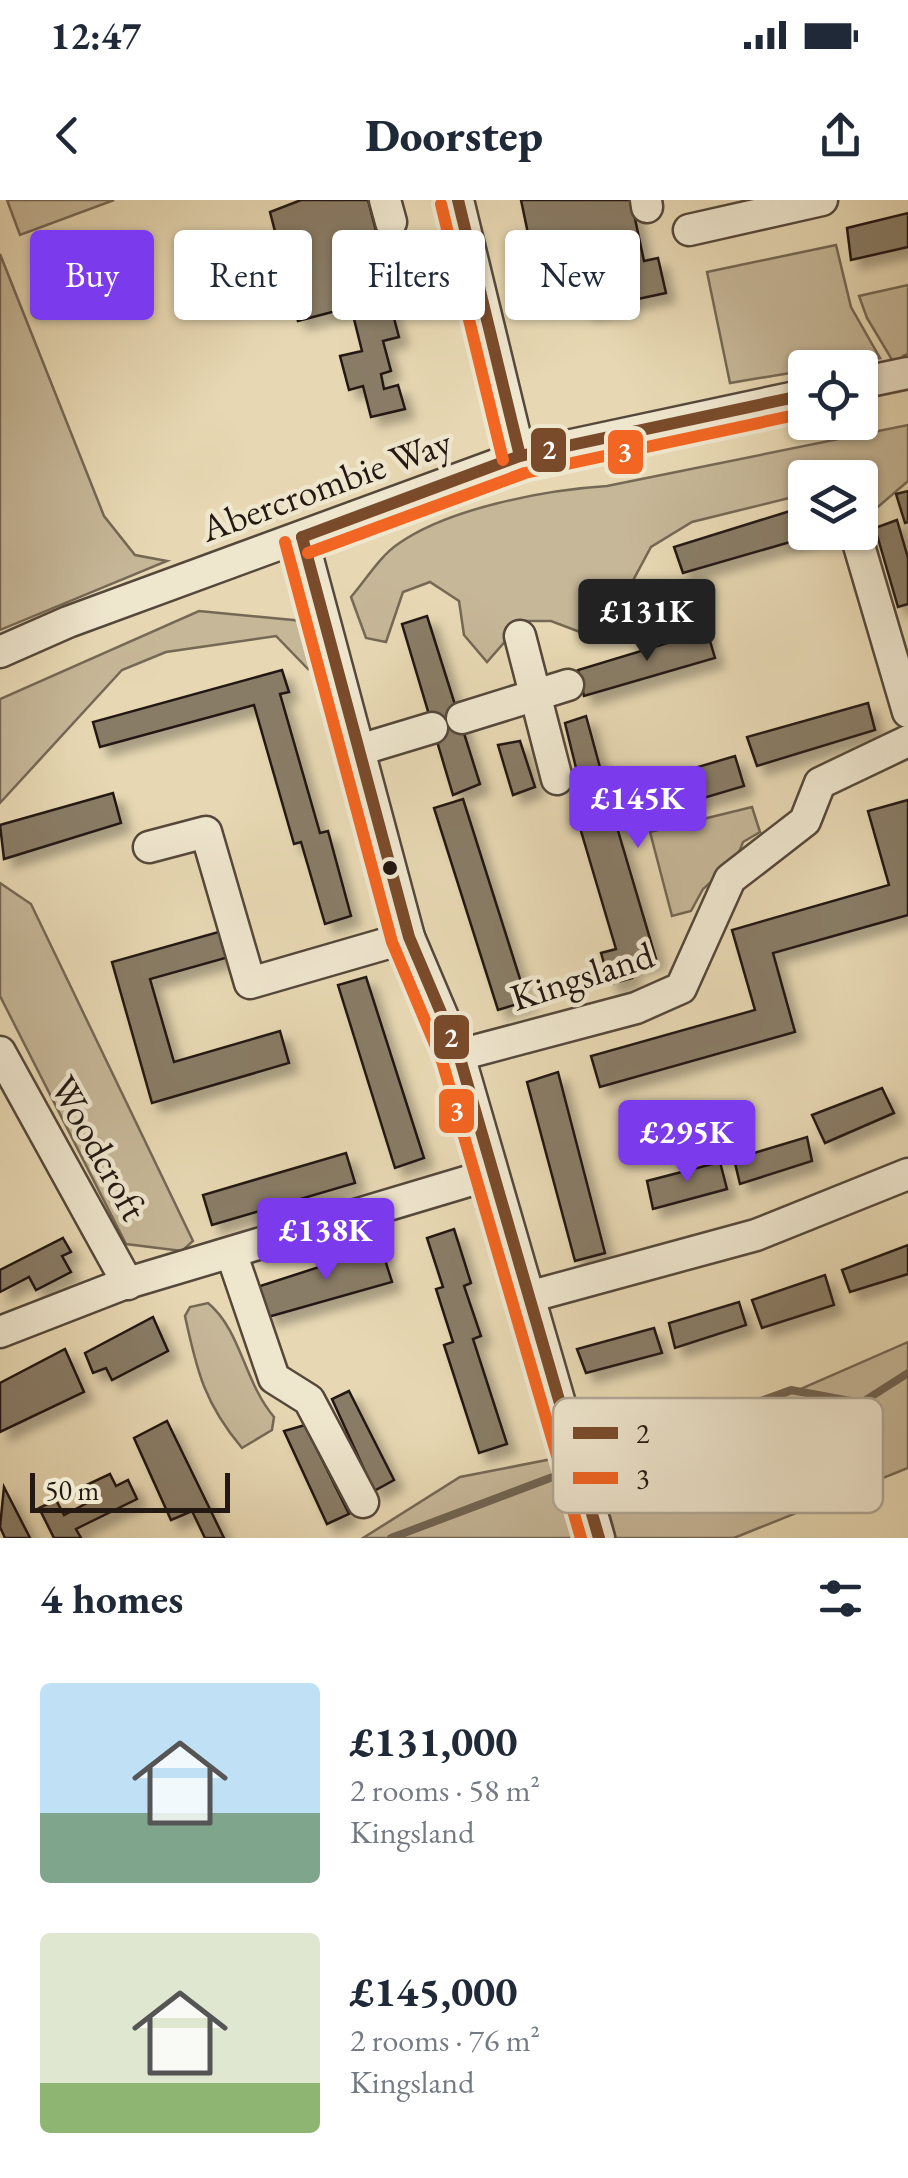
<!DOCTYPE html>
<meta charset="utf-8">
<style>
:root{--surface:#fff;--page:#f6f6f7;--text:#1f2937;--muted:#747a83;--accent:#7c3aed}
body{margin:0;font-family:"EB Garamond",serif;background:var(--page);color:var(--text);height:100vh;display:flex;flex-direction:column;font-size:38px;white-space:nowrap}
*{box-sizing:border-box;margin:0}
p{font-size:32px;color:var(--muted)}
.icon{flex:none;width:55px;height:55px;fill:none;stroke:currentColor;stroke-width:2;stroke-linecap:round;stroke-linejoin:round}
.map{position:relative;height:1338px;overflow:hidden}
.side{display:flex;flex-direction:column;background:var(--surface);flex:1}
.side>*{flex:none}
.top-card{position:absolute;left:30px;top:30px;width:850px;height:90px;display:flex;gap:20px}
.controls{position:absolute;left:788px;top:150px;display:grid;gap:20px}
.controls a{display:grid;place-items:center;width:90px;height:90px;border-radius:10px;background:var(--surface);box-shadow:0 2px 8px #0004;font-size:50px}
.scale{position:absolute;left:30px;bottom:25px;width:200px;box-sizing:border-box;padding-left:10px;border:5px solid #241812;border-top:0;font-size:28px;line-height:35px;white-space:nowrap;color:#241812;-webkit-text-stroke:8px #efe6ce;paint-order:stroke}
.price{position:absolute;translate:-50% -85px;padding:0 22px;border-radius:10px;background:var(--accent);color:#fff;font-size:32px;line-height:65px;filter:drop-shadow(0 2px 5px #0008)}
.price::after{content:'';position:absolute;left:50%;top:60px;width:30px;height:22px;margin-left:-15px;background:inherit;clip-path:polygon(0 0,100% 0,50% 100%)}
.price.on{background:#222;color:#fff}
ul{padding:0;list-style:none}
li{display:flex;align-items:center;gap:30px;height:250px;padding:0 40px}
li span{display:grid;place-items:center;flex:none;width:280px;height:200px;border-radius:10px;color:#555}
li>.icon{margin-inline-start:auto}
span .icon{width:120px;height:120px;fill:#fffc;stroke-width:1}
li b{font-size:42px}
h2{display:flex;justify-content:space-between;align-items:center;height:120px;padding:0 40px;font-size:42px}
.tag{padding:0 35px;border-radius:10px;background:var(--surface);box-shadow:0 2px 8px #0004;font-size:35px;line-height:90px}
.tag.on{background:var(--accent);color:#fff}
.status{display:flex;justify-content:space-between;align-items:center;height:70px;padding:0 50px;background:var(--surface);direction:ltr}
.status svg{height:28px;fill:currentColor}
header{display:flex;justify-content:space-between;align-items:center;height:130px;padding:0 40px;background:var(--surface);font-size:45px;font-weight:800}
.map>svg:first-child{display:block}
.green{fill:#c6b798;stroke:#756855;stroke-width:2.5}
.lines{fill:none;stroke-linecap:round;stroke-linejoin:round}
.stream{stroke:#716452;stroke-width:8}
.building{fill:#897c66;stroke:#241812;stroke-width:2.5;filter:url(#shadow)}
.minor-casing{stroke:#55483a;stroke-width:35}
.minor{stroke:#efe6ce;stroke-width:30}
.bus-1-casing{stroke:#efe6ce;stroke-width:20}
.bus-2-casing{stroke:#efe6ce;stroke-width:20}
.bus-1{stroke:#7a4b2a;stroke-width:12}
.bus-2{stroke:#f26522;stroke-width:12}
.bus-dot{fill:#241812;stroke:#efe6ce;stroke-width:4}
.labels{text-anchor:middle;stroke-width:9;stroke-linejoin:round;paint-order:stroke}
.street-label{font-size:38px;fill:#241812;stroke:#efe6ce}
.key{fill:#efe6ce;stroke:#b2a896;stroke-width:2.5}
.key-label{font-size:28px;fill:#241812}
.line-badge{stroke:#efe6ce;stroke-width:4}
.badge-label{font-size:28px;text-anchor:middle;font-weight:bold;fill:#fff}
</style>
<div class="status"><b>12:47</b><svg viewBox="0 0 49 12"><path d="M0 12V9h3v3zM5 12V6h3v6zM10 12V3h3v9zM15 12V0h3v12zM26 1h20v11H26zM47 4h2v5h-2z"/></svg></div>
<header><svg class="icon" aria-label="back" viewBox="0 0 24 24"><path d="M15 5l-7 7 7 7"/></svg>Doorstep<svg class="icon" aria-label="share" viewBox="0 0 24 24"><path d="M12 15V3M7 8l5-5 5 5M5 13v7h14v-7"/></svg></header>
<div class="map">
<svg width="908" height="1338" viewBox="0 0 908 1338">
<defs>
<filter id="shadow"><feDropShadow dx="9" dy="9" stdDeviation="5" flood-color="#0004"/></filter>
</defs>
<rect width="100%" height="100%" fill="#e7d8b3"/>
<filter id="stains"><feTurbulence type="fractalNoise" baseFrequency=".002" numOctaves="4"/><feColorMatrix values="0 0 0 0 .2 0 0 0 0 .09 0 0 0 0 .02 0 0 0 .5 -.17"/></filter>
<radialGradient id="worn" r=".72"><stop offset=".6" stop-color="#630" stop-opacity="0"/><stop offset="1" stop-color="#630" stop-opacity=".3"/></radialGradient>
<g class="green">
<polygon points="7,0 114,0 20,35"/>
<polygon points="836,45 851,107 880,158 730,183 707,72"/>
<polygon points="0,54 104,316 135,355 167,361 0,430"/>
<polygon points="908,85 908,154 903,156 901,175 867,118 859,96"/>
<path d="M908 225V281L872 312 860 310V278H805V299L789 298 692 322 651 347 601 440 551 421H523L487 462 464 435 459 401 430 382 403 392 386 442 366 438 351 397C365 381 380 356 398 344 449 308 545 290 607 286Z"/>
<polygon points="199,411 303,421 319,457 308,469 276,436 166,452 122,470 0,603 0,499"/>
<polygon points="752,607 760,632 743,642 736,660 703,689 691,711 672,716 650,632"/>
<polygon points="0,683 31,704 193,1041 182,1051 126,1044 0,796"/>
<path d="M208 1103C241 1130 244 1182 274 1217L272 1230 242 1248C205 1204 197 1172 185 1116L190 1107Z"/>
<polygon points="908,1142 908,1268 734,1338 616,1338 596,1265 666,1248"/>
<polygon points="552,1259 583,1314 582,1338 363,1338 460,1277"/>
</g>
<g class="lines">
<g class="stream">
<polyline points="587,1264 791,1190 861,1203 908,1173"/>
<polyline points="391,1338 574,1269"/>
</g>
</g>
<g class="building">
<polygon points="301,0 368,0 380,46 393,43 405,87 387,92 399,137 383,141 391,171 381,174 384,189 398,185 405,209 371,217 363,186 349,190 340,156 362,151 351,107 298,121 270,12"/>
<polygon points="521,0 631,0 644,61 658,58 666,93 586,110 580,76 520,89 511,47 530,43"/>
<polygon points="908,13 908,47 851,60 847,28"/>
<polygon points="908,291 908,322 905,323 896,294"/>
<polygon points="803,307 805,332 811,336 683,373 674,347"/>
<polygon points="897,320 908,358 908,404 898,407 875,328"/>
<polygon points="427,416 480,584 453,595 402,424"/>
<polygon points="707,431 715,458 584,496 578,470"/>
<polygon points="282,470 289,492 280,494 320,633 328,631 351,716 325,724 301,642 294,644 254,505 100,547 93,522"/>
<polygon points="868,503 875,530 757,566 747,537"/>
<polygon points="586,516 601,571 578,576 565,523"/>
<polygon points="520,541 535,587 513,595 498,545"/>
<polygon points="735,556 744,586 616,624 656,759 629,767 632,778 610,784 601,753 616,749 573,604"/>
<polygon points="113,593 121,623 4,659 0,625"/>
<polygon points="463,599 527,801 498,810 434,608"/>
<polygon points="908,600 908,715 773,753 795,832 600,887 591,856 755,810 732,730 889,685 868,611"/>
<polygon points="222,731 229,757 150,779 174,862 280,831 289,863 152,903 112,762"/>
<polygon points="366,777 424,958 395,968 338,785"/>
<polygon points="558,872 605,1053 575,1061 527,882"/>
<polygon points="882,888 894,913 825,943 812,915"/>
<polygon points="807,937 812,961 740,984 734,959"/>
<polygon points="346,953 355,983 212,1025 203,995"/>
<polygon points="720,962 727,989 653,1009 647,981"/>
<polygon points="454,1029 471,1083 464,1086 481,1136 473,1139 507,1244 479,1253 444,1145 453,1142 436,1089 443,1087 427,1038"/>
<polygon points="63,1038 71,1052 62,1056 71,1072 36,1090 29,1077 0,1092 0,1070"/>
<polygon points="908,1045 908,1074 850,1092 842,1070"/>
<polygon points="381,1047 392,1082 268,1117 257,1087"/>
<polygon points="825,1075 834,1105 762,1128 752,1100"/>
<polygon points="739,1102 746,1125 675,1148 669,1123"/>
<polygon points="153,1117 168,1151 112,1180 106,1168 93,1173 85,1153"/>
<polygon points="654,1128 662,1153 586,1173 577,1149"/>
<polygon points="65,1149 84,1192 0,1232 0,1183"/>
<polygon points="349,1191 394,1280 374,1291 332,1199"/>
<polygon points="167,1221 224,1338 205,1338 192,1311 171,1320 134,1238"/>
<polygon points="305,1225 349,1314 327,1324 284,1231"/>
<polygon points="110,1274 116,1286 128,1280 137,1299 76,1329 81,1338 54,1338 39,1308 56,1300 64,1315 89,1302 82,1287"/>
<polygon points="4,1287 30,1338 5,1338 0,1327"/>
</g>
<g class="lines">
<defs>
<g id="minor">
<polyline points="385,0 391,22"/>
<polyline points="458,0 520,256"/>
<polyline points="646,0 647,7"/>
<polyline points="689,30 822,0"/>
<polyline points="860,183 908,173"/>
<polyline points="855,332 908,512"/>
<polyline points="302,337 409,737 459,855 599,1338"/>
<polyline points="520,436 557,579"/>
<polyline points="0,452 68,422 520,256 805,195"/>
<polyline points="462,518 568,485"/>
<polyline points="359,550 432,528"/>
<polyline points="149,647 206,632 250,783 409,737"/>
<polyline points="0,852 128,1084"/>
<polyline points="459,855 636,808 681,788 730,679 805,621 820,583 908,541"/>
<polyline points="232,1055 274,1178 309,1200 363,1302"/>
<polyline points="532,1096 756,1035 908,974"/>
<polyline points="0,1132 121,1085 492,974"/>
</g>
</defs>
<use href="#minor" class="minor-casing"/>
<use href="#minor" class="minor"/>
<defs>
<g id="bus-1">
<polyline points="458,0 520,256"/>
<polyline points="302,337 409,737 459,855 599,1338"/>
<polyline points="302,337 520,256 805,195"/>
</g>
<g id="bus-2">
<polyline points="441,4 503,260"/>
<polyline points="285,342 392,742 442,861 581,1338"/>
<polyline points="308,353 525,273 805,213"/>
</g>
</defs>
<use href="#bus-1" class="bus-1-casing"/>
<use href="#bus-2" class="bus-2-casing"/>
<use href="#bus-1" class="bus-1"/>
<use href="#bus-2" class="bus-2"/>
</g>
<circle class="bus-dot" cx="390" cy="668" r="9"/>
<g class="labels">
<g class="street-label">
<text transform="translate(326 285) rotate(-20)" y="13">Abercrombie Way</text>
<text transform="translate(582 776) rotate(-18)" y="13">Kingsland</text>
<text transform="translate(99 948) rotate(61)" y="13">Woodcroft</text>
</g>
</g>
<rect x="553" y="1198" width="330" height="115" rx="15" class="key"/>
<rect x="573" y="1227" width="45" height="12" fill="#7a4b2a"/>
<rect x="573" y="1272" width="45" height="12" fill="#f26522"/>
<g class="key-label">
<text x="636" y="1243">2</text>
<text x="636" y="1288">3</text>
</g>
<g class="line-badge">
<rect x="529" y="226" width="39" height="48" rx="10" fill="#7a4b2a"/>
<rect x="606" y="228" width="39" height="48" rx="10" fill="#f26522"/>
<rect x="432" y="813" width="39" height="48" rx="10" fill="#7a4b2a"/>
<rect x="437" y="887" width="39" height="48" rx="10" fill="#f26522"/>
</g>
<g class="badge-label">
<text x="549" y="259">2</text>
<text x="625" y="261">3</text>
<text x="451" y="847">2</text>
<text x="457" y="920">3</text>
</g>
<rect width="100%" height="100%" filter="url(#stains)"/>
<rect width="100%" height="100%" fill="url(#worn)"/>
</svg>
<div class="controls">
<a><svg class="icon" aria-label="locate" viewBox="0 0 24 24"><circle cx="12" cy="12" r="6"/><path d="M12 2v4M12 18v4M2 12h4M18 12h4"/></svg></a>
<a><svg class="icon" aria-label="layers" viewBox="0 0 24 24"><path d="M12 4l9 5-9 5-9-5zM3 14l9 5 9-5"/></svg></a>
</div>
<div class="scale">50 m</div>
<b class="price on" style="left:647px;top:464px">£131K</b>
<b class="price" style="left:638px;top:651px">£145K</b>
<b class="price" style="left:687px;top:985px">£295K</b>
<b class="price" style="left:326px;top:1083px">£138K</b>
<div class="top-card">
<a class="tag on">Buy</a>
<a class="tag">Rent</a>
<a class="tag">Filters</a>
<a class="tag">New</a>
</div>
</div>
<section class="side">
<h2>4 homes<svg class="icon" aria-label="filters" viewBox="0 0 24 24"><path d="M4 7h16M4 17h16"/><circle cx="9" cy="7" r="2"/><circle cx="15" cy="17" r="2"/></svg></h2>
<ul>
<li><span style="background:linear-gradient(#bfe0f5 65%,#7fa58c 0)"><svg class="icon" aria-label="home" viewBox="0 0 24 24"><path d="M3 11l9-7 9 7M6 9v11h12V9"/></svg></span><div><b>£131,000</b><p>2 rooms · 58 m²</p><p>Kingsland</p></div></li>
<li><span style="background:linear-gradient(#dfe7d0 75%,#8fb573 0)"><svg class="icon" aria-label="home" viewBox="0 0 24 24"><path d="M3 11l9-7 9 7M6 9v11h12V9"/></svg></span><div><b>£145,000</b><p>2 rooms · 76 m²</p><p>Kingsland</p></div></li>
</ul>
</section>
